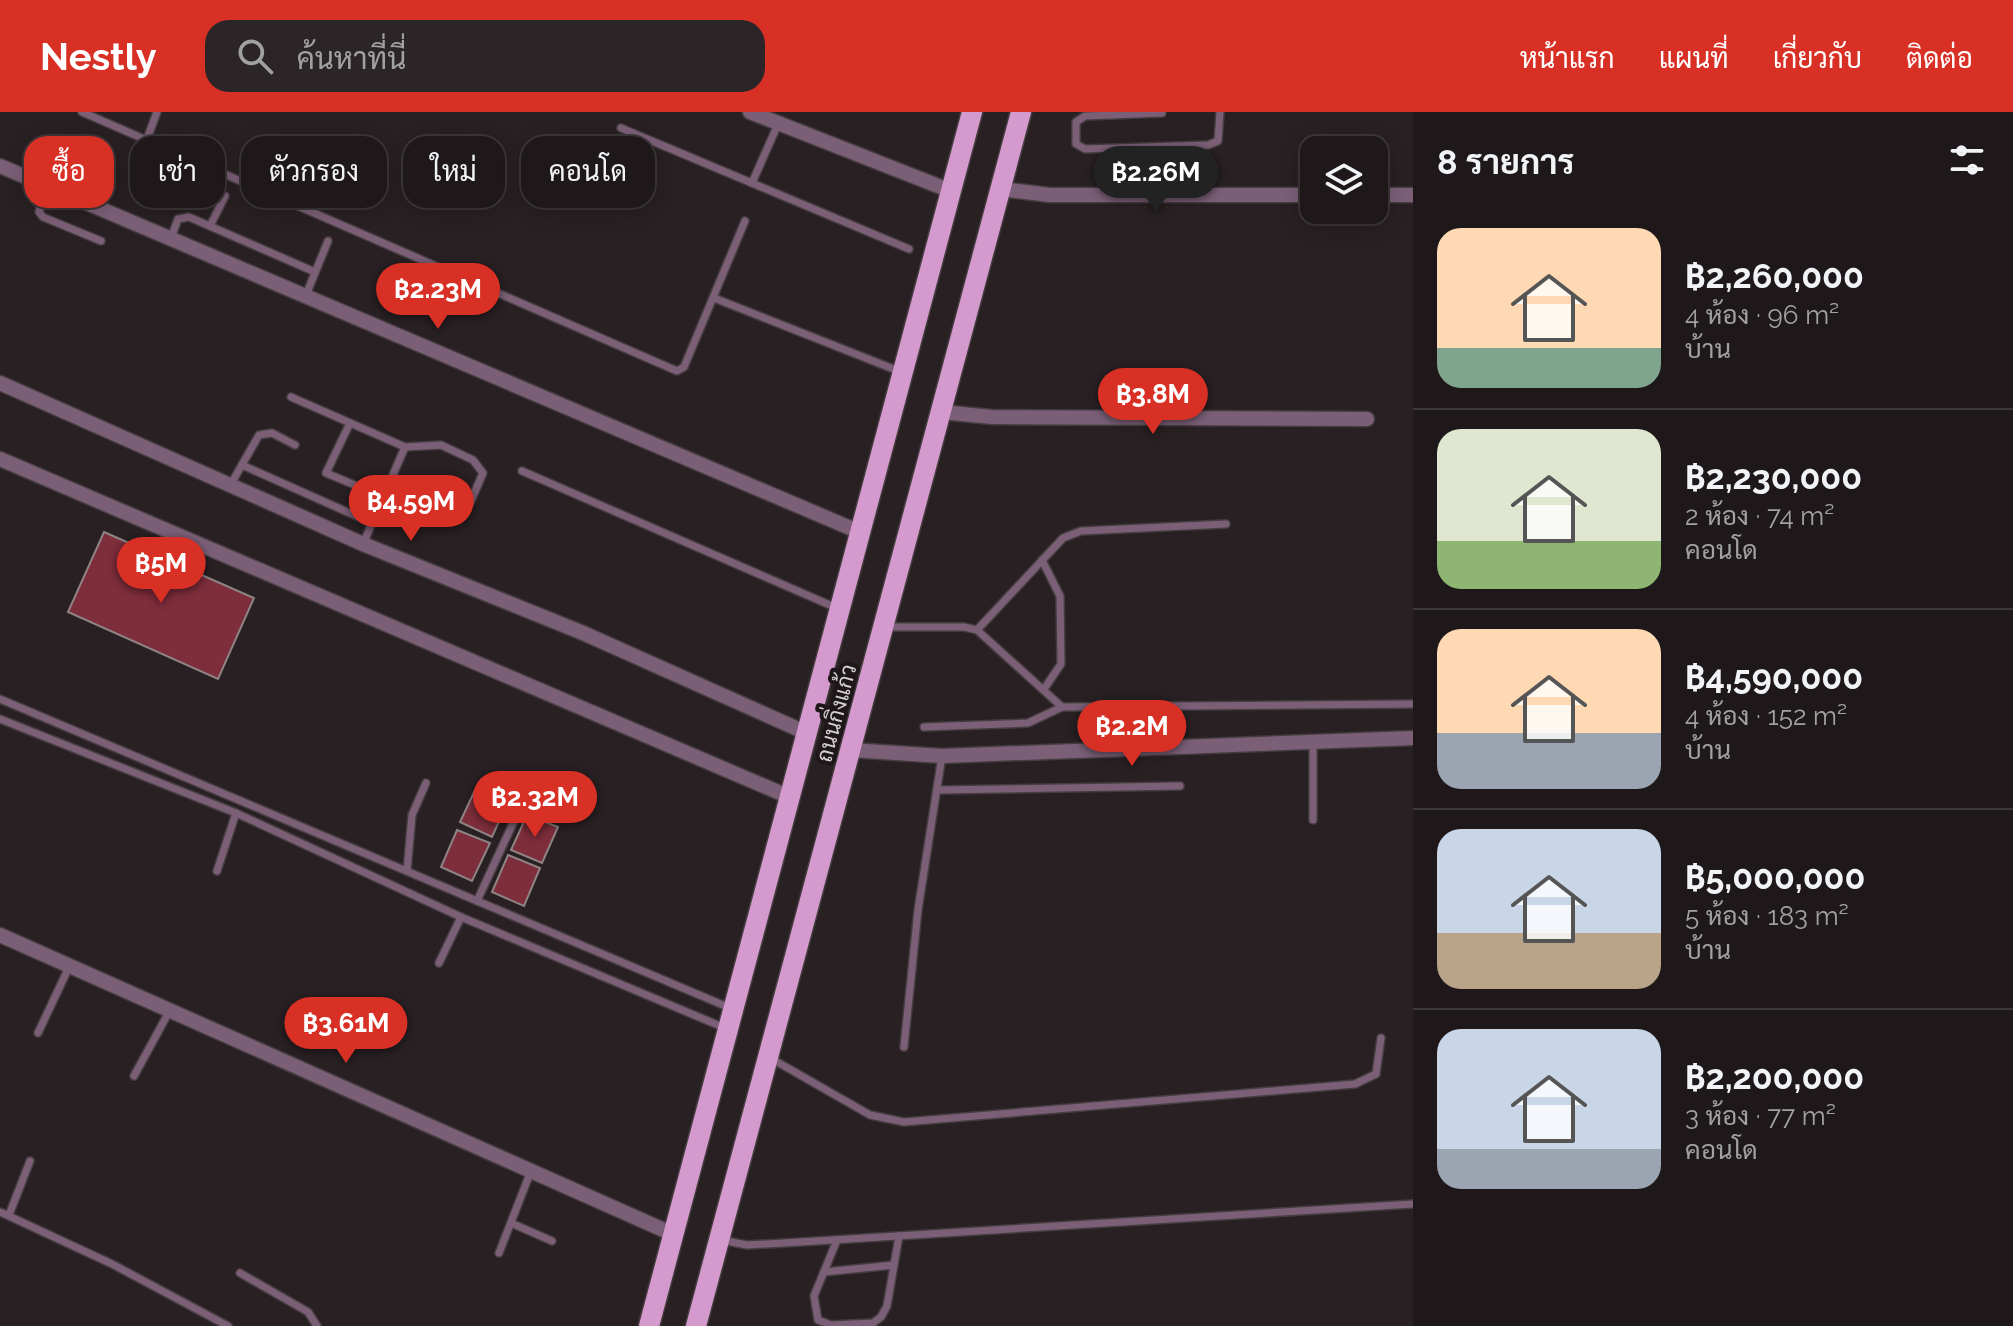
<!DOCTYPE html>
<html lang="th">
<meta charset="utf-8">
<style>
:root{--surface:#1e181a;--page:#2b2527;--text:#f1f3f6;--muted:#a1a0a2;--line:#3c3739;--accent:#d93025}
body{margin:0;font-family:Raleway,Sarabun,sans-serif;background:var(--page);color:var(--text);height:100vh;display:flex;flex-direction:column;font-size:30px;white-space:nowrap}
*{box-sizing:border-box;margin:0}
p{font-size:26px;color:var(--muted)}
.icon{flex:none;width:44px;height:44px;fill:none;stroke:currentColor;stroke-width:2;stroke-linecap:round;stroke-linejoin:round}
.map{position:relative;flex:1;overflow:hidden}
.details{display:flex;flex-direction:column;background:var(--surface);width:600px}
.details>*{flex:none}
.top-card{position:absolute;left:24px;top:24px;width:760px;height:72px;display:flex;gap:16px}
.fabs{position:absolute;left:1300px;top:24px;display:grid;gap:16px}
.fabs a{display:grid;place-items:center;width:88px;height:88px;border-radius:16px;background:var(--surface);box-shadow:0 4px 20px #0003,0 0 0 2px var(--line);font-size:40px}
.price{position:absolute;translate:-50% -68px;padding:0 18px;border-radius:28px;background:var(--accent);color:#fff;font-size:26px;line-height:52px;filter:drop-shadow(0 2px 4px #0008)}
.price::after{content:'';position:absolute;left:50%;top:48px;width:24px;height:18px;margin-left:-12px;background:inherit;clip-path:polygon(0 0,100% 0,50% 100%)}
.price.active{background:#222;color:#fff}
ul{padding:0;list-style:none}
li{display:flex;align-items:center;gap:24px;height:200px;padding:0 24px}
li+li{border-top:2px solid var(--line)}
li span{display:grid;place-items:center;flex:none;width:224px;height:160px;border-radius:24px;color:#555}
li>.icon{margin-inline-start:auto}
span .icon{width:96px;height:96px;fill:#fffc;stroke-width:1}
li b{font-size:34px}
h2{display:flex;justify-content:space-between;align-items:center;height:96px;padding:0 24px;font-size:34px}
.tag{padding:0 28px;border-radius:24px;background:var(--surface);box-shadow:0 4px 20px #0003,0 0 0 2px var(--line);font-size:28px;line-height:72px}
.tag.active{background:var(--accent);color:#fff}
header{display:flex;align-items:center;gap:48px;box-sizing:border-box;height:112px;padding:0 40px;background:var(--accent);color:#fff}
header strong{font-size:38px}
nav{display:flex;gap:44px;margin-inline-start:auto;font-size:28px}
.search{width:560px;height:72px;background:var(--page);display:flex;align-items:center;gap:20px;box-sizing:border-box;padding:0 28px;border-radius:24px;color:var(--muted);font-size:30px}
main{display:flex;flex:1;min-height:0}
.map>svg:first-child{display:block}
.building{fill:#7e2d3b;stroke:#8e8485;stroke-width:2}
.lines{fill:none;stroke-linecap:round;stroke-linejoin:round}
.service-casing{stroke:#443c3f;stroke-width:10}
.minor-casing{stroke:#443c3f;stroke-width:17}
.primary-casing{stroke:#443c3f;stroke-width:23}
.service{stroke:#7b5f77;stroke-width:7}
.minor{stroke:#7b5f77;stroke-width:14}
.primary{stroke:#d59acd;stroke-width:20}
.labels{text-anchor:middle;stroke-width:8;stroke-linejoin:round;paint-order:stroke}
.street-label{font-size:22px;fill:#d6d1d3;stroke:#1e171a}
</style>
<header>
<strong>Nestly</strong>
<div class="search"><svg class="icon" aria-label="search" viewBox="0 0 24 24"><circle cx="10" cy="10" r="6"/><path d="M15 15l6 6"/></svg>ค้นหาที่นี่</div>
<nav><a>หน้าแรก</a><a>แผนที่</a><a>เกี่ยวกับ</a><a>ติดต่อ</a></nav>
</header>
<main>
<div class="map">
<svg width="1413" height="1214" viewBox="0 0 1413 1214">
<rect width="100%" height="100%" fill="#282023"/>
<g class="building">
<polygon points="104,420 254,486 218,567 68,500"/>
<polygon points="475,678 507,692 492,725 460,710"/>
<polygon points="527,703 558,715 542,751 511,738"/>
<polygon points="457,718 490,731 472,769 441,755"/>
<polygon points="508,743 540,756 524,794 492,780"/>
</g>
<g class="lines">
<defs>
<g id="service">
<polyline points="82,0 677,259 684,255 745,109"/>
<polyline points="1162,1 1085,4 1076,10 1076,32 1085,37 1208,33 1218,29 1220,0"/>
<polyline points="621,16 909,137"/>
<polyline points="147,27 157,0"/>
<polyline points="65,30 46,73 39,100 43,105 101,129"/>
<polyline points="752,71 778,12"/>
<polyline points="210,114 225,84"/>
<polyline points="171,126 178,107 189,105 315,160"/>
<polyline points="306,183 328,129"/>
<polyline points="714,186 901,260"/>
<polyline points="291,285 405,335 441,333 473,348 483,361 470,391"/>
<polyline points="350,311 326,361 383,385"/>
<polyline points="242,353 372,411"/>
<polyline points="522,359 839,497"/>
<polyline points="231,372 259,323 272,321 295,333"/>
<polyline points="363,432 405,335"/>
<polyline points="1042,448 1060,484 1061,552 1044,577"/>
<polyline points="886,515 964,515 977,518 1062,595 1413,592"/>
<polyline points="977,518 1063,426 1081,419 1226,412"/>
<polyline points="0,587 730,896"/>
<polyline points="0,607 236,701 461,805 725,916"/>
<polyline points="924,615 1028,611 1062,595"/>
<polyline points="1313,630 1313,708"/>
<polyline points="937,678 1180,674"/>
<polyline points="217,759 236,701"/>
<polyline points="407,759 412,703 426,671"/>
<polyline points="477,789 515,707"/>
<polyline points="439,851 461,805"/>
<polyline points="38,921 70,853"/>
<polyline points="904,935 918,798 942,644"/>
<polyline points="772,947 870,1003 904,1010 1355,972 1376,962 1381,926"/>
<polyline points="134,964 170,898"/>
<polyline points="0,1100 112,1152 228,1214"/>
<polyline points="9,1103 30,1049"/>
<polyline points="511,1111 552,1129"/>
<polyline points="721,1128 747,1133 784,1131 1413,1092"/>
<polyline points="837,1128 814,1184 818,1208 831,1213 873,1211 881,1205 887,1194 899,1124"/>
<polyline points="499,1141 531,1059"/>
<polyline points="824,1160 894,1153"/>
<polyline points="240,1161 308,1200 317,1214"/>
</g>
<g id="minor">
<polyline points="750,0 951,79"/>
<polyline points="0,54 862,421"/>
<polyline points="1000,77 1050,83 1314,83"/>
<polyline points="1374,83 1413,83"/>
<polyline points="0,271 363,432 583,521 809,622"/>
<polyline points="941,300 992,305 1367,307"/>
<polyline points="0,347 792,686"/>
<polyline points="851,638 942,644 1413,626"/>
<polyline points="0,823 675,1123"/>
</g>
<g id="primary">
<polyline points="649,1214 972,0"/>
<polyline points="696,1214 1021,0"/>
</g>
</defs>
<use href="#service" class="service-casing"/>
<use href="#minor" class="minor-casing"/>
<use href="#primary" class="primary-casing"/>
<use href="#service" class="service"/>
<use href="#minor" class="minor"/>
<use href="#primary" class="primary"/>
</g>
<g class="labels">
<g class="street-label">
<text transform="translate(836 601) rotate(-75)" y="8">ถนนกิ่งแก้ว</text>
</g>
</g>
</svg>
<div class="fabs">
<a><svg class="icon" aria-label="layers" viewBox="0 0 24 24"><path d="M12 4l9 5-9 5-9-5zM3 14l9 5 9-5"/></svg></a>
</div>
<b class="price active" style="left:1156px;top:102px">฿2.26M</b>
<b class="price" style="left:438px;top:219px">฿2.23M</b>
<b class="price" style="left:1153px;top:324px">฿3.8M</b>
<b class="price" style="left:411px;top:431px">฿4.59M</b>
<b class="price" style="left:161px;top:493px">฿5M</b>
<b class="price" style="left:1132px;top:656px">฿2.2M</b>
<b class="price" style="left:535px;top:727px">฿2.32M</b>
<b class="price" style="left:346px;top:953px">฿3.61M</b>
<div class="top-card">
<a class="tag active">ซื้อ</a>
<a class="tag">เช่า</a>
<a class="tag">ตัวกรอง</a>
<a class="tag">ใหม่</a>
<a class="tag">คอนโด</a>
</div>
</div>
<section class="details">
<h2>8 รายการ<svg class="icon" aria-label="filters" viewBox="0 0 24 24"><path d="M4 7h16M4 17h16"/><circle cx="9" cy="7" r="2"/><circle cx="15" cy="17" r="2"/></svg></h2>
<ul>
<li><span style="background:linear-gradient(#ffd9b3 75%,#7fa58c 0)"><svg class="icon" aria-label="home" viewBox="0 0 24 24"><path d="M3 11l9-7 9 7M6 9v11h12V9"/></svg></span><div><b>฿2,260,000</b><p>4 ห้อง · 96 m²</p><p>บ้าน</p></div></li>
<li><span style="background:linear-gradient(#dfe7d0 70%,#8fb573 0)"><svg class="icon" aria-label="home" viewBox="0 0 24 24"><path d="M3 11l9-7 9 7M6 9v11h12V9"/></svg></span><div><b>฿2,230,000</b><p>2 ห้อง · 74 m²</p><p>คอนโด</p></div></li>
<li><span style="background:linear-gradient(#ffd9b3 65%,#9aa5b1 0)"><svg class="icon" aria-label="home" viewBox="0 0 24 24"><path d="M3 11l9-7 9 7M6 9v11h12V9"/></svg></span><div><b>฿4,590,000</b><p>4 ห้อง · 152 m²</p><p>บ้าน</p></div></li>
<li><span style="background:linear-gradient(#c9d6e8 65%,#b9a48a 0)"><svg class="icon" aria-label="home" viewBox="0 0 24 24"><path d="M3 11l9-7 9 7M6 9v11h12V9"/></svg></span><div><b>฿5,000,000</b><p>5 ห้อง · 183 m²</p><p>บ้าน</p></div></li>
<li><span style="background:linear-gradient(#c9d6e8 75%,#9aa5b1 0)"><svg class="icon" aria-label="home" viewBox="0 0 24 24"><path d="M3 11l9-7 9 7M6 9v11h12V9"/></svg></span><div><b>฿2,200,000</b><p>3 ห้อง · 77 m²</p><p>คอนโด</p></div></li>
</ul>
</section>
</main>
